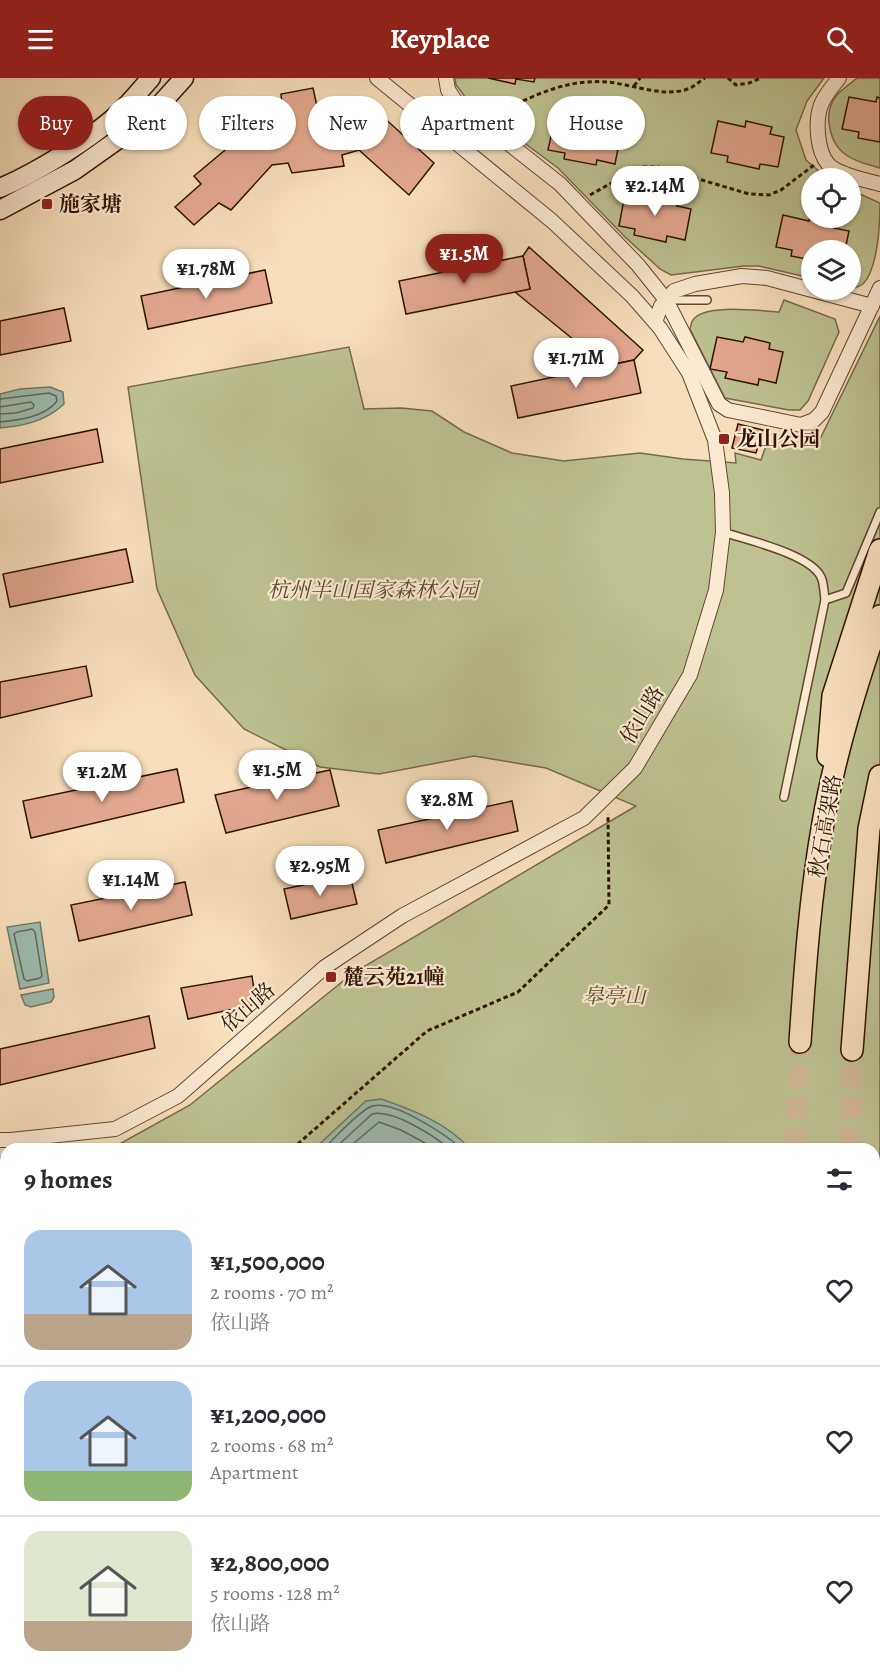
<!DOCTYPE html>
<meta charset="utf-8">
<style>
:root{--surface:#fff;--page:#f2f2f3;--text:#2b2b33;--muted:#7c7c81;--line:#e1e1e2;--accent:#8f2418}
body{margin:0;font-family:Alegreya,"Noto Serif SC",serif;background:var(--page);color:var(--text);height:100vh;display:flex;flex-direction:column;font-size:22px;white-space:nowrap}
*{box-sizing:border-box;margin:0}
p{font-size:20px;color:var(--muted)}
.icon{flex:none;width:33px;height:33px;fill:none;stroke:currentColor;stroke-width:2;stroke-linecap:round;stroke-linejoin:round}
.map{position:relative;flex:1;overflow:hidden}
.sheet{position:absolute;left:0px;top:1065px;width:880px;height:536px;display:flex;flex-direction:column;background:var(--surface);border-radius:18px 18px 0 0;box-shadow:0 2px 4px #0004}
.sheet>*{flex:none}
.hud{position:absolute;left:18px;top:18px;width:844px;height:54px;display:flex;gap:12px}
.fabs{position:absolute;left:801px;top:90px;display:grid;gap:12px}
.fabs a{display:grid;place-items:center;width:60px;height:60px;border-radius:50%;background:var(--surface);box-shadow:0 2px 4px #0004;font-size:30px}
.price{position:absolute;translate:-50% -51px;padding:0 14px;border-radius:21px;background:#fff;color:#222;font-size:20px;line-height:39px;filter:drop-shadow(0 2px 3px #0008)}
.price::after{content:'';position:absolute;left:50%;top:36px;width:18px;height:14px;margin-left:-9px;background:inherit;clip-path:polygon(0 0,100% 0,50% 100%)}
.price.current{background:var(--accent);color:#fff}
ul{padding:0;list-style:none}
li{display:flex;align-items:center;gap:18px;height:150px;padding:0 24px}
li+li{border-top:2px solid var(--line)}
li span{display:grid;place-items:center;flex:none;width:168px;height:120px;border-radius:18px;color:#555}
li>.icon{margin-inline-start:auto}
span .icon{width:72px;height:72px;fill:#fffc;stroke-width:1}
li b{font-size:26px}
h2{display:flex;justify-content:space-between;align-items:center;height:72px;padding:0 24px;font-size:26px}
.tag{padding:0 21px;border-radius:27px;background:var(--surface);box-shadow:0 2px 4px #0004;font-size:21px;line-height:54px}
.tag.current{background:var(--accent);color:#fff}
header{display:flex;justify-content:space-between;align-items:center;height:78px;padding:0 24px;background:var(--accent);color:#fff;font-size:27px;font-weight:700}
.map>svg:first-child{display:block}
.green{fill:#bdc290;stroke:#766b49;stroke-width:1.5}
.water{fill:#9dbcb0;stroke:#71796a;stroke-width:1.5}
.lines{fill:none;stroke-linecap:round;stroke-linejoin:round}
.shore{stroke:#666859;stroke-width:1.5}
.building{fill:#e3a88e;stroke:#301402;stroke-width:1.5}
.trunk-tunnel{stroke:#cfb695;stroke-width:21;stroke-dasharray:21 10;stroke-linecap:butt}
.service-casing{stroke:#624730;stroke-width:10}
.minor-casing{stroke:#624730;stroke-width:16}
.secondary-casing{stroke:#301402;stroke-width:21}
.trunk-casing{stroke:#301402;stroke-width:24}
.path{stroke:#301402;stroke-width:3;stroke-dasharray:4.5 3;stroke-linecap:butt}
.service{stroke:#faead2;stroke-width:7}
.minor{stroke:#faead2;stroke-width:14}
.secondary{stroke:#faead2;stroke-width:18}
.trunk{stroke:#f7dfba;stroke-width:21}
.poi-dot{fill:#8f2418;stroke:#faead2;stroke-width:2}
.labels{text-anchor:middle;stroke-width:4.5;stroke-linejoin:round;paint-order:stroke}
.poi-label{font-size:21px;font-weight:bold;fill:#301402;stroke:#faead2;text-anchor:start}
.park-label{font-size:21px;font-style:italic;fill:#5a482d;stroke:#faead2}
.street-label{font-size:21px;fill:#301402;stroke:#faead2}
</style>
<header><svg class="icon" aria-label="menu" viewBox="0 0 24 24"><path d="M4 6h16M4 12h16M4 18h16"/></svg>Keyplace<svg class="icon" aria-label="search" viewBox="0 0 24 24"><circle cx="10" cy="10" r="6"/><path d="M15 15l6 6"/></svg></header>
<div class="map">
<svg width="880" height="1600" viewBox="0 0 880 1600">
<rect width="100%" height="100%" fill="#f7dfba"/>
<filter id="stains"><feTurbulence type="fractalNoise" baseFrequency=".00333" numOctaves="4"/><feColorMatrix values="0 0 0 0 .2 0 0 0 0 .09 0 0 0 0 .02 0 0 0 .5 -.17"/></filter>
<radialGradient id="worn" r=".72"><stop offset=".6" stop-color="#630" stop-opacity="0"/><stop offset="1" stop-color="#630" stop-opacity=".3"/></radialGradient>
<g class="green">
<path d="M455 0H824L807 23 796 52 806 82 827 100H812V140H850L851 112 880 125C880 145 878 191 863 206 860 208 857 209 854 210L851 209 850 172H812L811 200 759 188H744L671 197 660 191 625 159 558 90 469 24 456 7Z"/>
<path d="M857 0H880V90C852 82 833 77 829 45 828 36 830 26 836 18 841 12 850 6 857 0Z"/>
<path d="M784 222 835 241 839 254 808 323 800 332H789L725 320 690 251C691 248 691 244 693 242 704 225 761 233 779 234Z"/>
<polygon points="880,238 880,1600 0,1600 0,1079 6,1080 6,1594 874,1594 874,1071 95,1071 116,1068 190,1027 353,895 636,728 546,690 474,678 379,696 320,689 244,651 195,597 157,511 128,309 349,269 364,331 401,330 432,333 464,354 512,375 564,383 640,375 683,381 736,385 735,375 761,382 770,356 820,361"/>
</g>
<g class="water">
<path d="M50 309 63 314 64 326C46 343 24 348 0 350V316L20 311Z"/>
<polygon points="40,844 49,905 20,911 7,849"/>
<polygon points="53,911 54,919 51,924 31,929 25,927 21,917"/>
<path d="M381 1021C413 1032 447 1045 470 1071H314L366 1023Z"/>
</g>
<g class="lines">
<g class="shore">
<path d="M0 321 49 315 56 318 57 323C45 339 19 342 0 344"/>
<polyline points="0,329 31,324 34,327 33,330 16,335 0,336"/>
<polygon points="32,851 35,854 42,898 40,900 27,903 24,901 14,856 17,854"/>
<path d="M323 1071C337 1058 351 1041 368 1030 388 1017 446 1057 462 1071"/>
<path d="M334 1071 372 1036C393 1031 434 1058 450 1071"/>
<polyline points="347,1071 379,1044 401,1052 436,1071"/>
</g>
</g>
<g class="building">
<polygon points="488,0 535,0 534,4 516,1 515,6"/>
<polygon points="313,10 318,33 353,24 356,32 371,28 434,85 409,117 359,72 342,77 344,88 292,95 288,85 272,87 231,132 219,125 194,147 175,129 201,106 194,98 254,48 283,42 281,16"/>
<polygon points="849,19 876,24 877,19 880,20 880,64 858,60 859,54 842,51"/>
<polygon points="555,40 582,45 583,40 608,45 607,52 621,55 615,86 597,82 596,87 564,81 565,75 548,72"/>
<polygon points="718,43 745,49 746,43 772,49 770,56 784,59 778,89 760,86 759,91 727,84 728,78 711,75"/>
<polygon points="625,116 652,121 653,116 679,122 677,128 691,131 685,162 667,158 666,164 634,157 635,151 619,148"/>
<polygon points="783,137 809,143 810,138 812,140 836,143 834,150 849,153 845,172 812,172 812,182 791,178 792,172 776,169"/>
<polygon points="529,169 643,272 634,282 606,288 515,214 530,211 523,178"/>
<polygon points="523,178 530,211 406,236 399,203"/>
<polygon points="265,192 272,225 148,251 141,218"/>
<polygon points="64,230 71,263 0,277 0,243"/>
<polygon points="717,259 743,264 745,259 770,265 769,271 783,274 776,305 759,301 758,307 725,300 727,294 710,291"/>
<polygon points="634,282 641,315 518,340 511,308"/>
<polygon points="738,346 763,352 756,375 732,370"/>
<polygon points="97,351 103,384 0,405 0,371"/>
<polygon points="126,471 133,504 10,529 3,496"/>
<polygon points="86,588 92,618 0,640 0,604"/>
<polygon points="177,691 184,724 31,760 23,723"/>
<polygon points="330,692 339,728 226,755 215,717"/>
<polygon points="512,723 518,753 386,785 378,752"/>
<polygon points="350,797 357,826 291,841 284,811"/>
<polygon points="185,804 192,837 79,863 71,827"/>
<polygon points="252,898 256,926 188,941 181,910"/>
<polygon points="149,938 155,970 0,1007 0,971"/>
</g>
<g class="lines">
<g class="trunk-tunnel">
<polyline points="795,1071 800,964"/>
<polyline points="850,1071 852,972"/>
<polyline points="874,1401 880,1430"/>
<polyline points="821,1594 821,1600"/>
</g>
<defs>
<g id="service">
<polyline points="668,222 707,222"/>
<path d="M723 454C747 462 810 476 821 499 824 505 824 515 825 522L784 719"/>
<polyline points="825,522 846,515 880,434"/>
</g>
<g id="minor">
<polyline points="446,0 448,12 456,24 560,106 638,187 666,222 719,326 728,332 801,347 814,342 822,334 880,210"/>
<path d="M839 0C833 8 824 18 821 27 815 43 817 73 828 86 837 97 866 102 880 106"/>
<polyline points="655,244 661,228 674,213 695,206 742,198 767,200 872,228"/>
<polyline points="0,1062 11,1062 115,1051 178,1018 325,889 402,838 584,740 635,690 690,597 716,512 723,454 722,415 715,362 689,295 660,250 632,218 552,143 377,0"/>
</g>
<g id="secondary">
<path d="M0 110C36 95 91 61 119 35 131 24 141 11 151 0"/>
<polyline points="0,132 75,92 147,41 184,0"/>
</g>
<g id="trunk">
<polyline points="828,678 833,618 880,472"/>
<path d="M800 964C805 891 810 818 823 745 835 675 857 605 880 538"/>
<polyline points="852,972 869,751 880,698"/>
</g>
</defs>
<use href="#service" class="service-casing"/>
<use href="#minor" class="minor-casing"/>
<use href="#secondary" class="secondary-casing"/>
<use href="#trunk" class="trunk-casing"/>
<g class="path">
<polyline points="728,0 736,7 749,5 761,0"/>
<polyline points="634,8 640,0"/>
<path d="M498 39C508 28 521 24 534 18 558 8 580 2 607 4 632 6 666 21 690 10 695 8 700 3 705 0"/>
<polyline points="590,117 640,89 658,89 749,116 769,117 781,112 814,87"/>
<polyline points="292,1071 427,953 518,914 609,827 608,736"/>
<polyline points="0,1167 6,1164"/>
<polyline points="0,1456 6,1458"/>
<polyline points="323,1594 325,1600"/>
<polyline points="211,1600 219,1594"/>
</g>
<use href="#service" class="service"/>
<use href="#minor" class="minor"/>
<use href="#secondary" class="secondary"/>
<use href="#trunk" class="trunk"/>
</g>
<g class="poi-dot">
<rect x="41" y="120" width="12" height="12" rx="3"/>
<rect x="718" y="355" width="12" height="12" rx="3"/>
<rect x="325" y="893" width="12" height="12" rx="3"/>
</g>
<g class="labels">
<g class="poi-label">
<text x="59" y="133">施家塘</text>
<text x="736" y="368">龙山公园</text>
<text x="343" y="906">麓云苑21幢</text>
</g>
<g class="park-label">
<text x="373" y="519">杭州半山国家森林公园</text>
<text x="614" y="925">皋亭山</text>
</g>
<g class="street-label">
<text transform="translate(642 637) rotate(-59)" y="7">依山路</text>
<text transform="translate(825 748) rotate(-80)" y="7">秋石高架路</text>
<text transform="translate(248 929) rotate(-41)" y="7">依山路</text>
</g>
</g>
<rect width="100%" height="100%" filter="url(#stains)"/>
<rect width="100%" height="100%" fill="url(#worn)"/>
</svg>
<div class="fabs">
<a><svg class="icon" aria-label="locate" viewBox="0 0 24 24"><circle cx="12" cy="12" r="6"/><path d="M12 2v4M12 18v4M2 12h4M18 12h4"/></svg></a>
<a><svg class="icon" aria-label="layers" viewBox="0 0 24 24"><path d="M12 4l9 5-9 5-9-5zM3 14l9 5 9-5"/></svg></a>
</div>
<b class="price" style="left:655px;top:139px">¥2.14M</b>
<b class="price current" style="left:464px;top:207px">¥1.5M</b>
<b class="price" style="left:206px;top:222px">¥1.78M</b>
<b class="price" style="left:576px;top:311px">¥1.71M</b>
<b class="price" style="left:277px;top:723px">¥1.5M</b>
<b class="price" style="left:102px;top:725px">¥1.2M</b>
<b class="price" style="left:447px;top:753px">¥2.8M</b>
<b class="price" style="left:320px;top:819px">¥2.95M</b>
<b class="price" style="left:131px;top:833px">¥1.14M</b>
<div class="hud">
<a class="tag current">Buy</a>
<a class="tag">Rent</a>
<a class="tag">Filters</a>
<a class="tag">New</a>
<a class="tag">Apartment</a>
<a class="tag">House</a>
</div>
<section class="sheet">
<h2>9 homes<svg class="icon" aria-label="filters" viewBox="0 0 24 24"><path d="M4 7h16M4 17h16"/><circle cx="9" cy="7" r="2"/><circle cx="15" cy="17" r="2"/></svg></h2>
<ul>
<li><span style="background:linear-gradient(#a9c7e8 70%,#b9a48a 0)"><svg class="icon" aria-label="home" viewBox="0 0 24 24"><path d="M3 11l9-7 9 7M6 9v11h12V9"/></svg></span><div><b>¥1,500,000</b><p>2 rooms · 70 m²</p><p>依山路</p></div><svg class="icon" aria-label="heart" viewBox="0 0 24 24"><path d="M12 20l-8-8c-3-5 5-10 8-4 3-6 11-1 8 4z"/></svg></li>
<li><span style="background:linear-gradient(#a9c7e8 75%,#8fb573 0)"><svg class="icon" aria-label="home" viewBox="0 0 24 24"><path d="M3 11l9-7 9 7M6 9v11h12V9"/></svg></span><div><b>¥1,200,000</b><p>2 rooms · 68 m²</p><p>Apartment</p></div><svg class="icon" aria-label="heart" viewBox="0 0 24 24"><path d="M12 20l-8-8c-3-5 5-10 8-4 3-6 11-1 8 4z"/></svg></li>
<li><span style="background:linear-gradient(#dfe7d0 75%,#b9a48a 0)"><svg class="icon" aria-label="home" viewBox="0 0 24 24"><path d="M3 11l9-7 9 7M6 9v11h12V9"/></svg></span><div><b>¥2,800,000</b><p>5 rooms · 128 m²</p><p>依山路</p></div><svg class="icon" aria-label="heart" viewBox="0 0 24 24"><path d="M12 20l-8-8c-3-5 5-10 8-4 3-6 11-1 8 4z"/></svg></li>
</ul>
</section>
</div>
